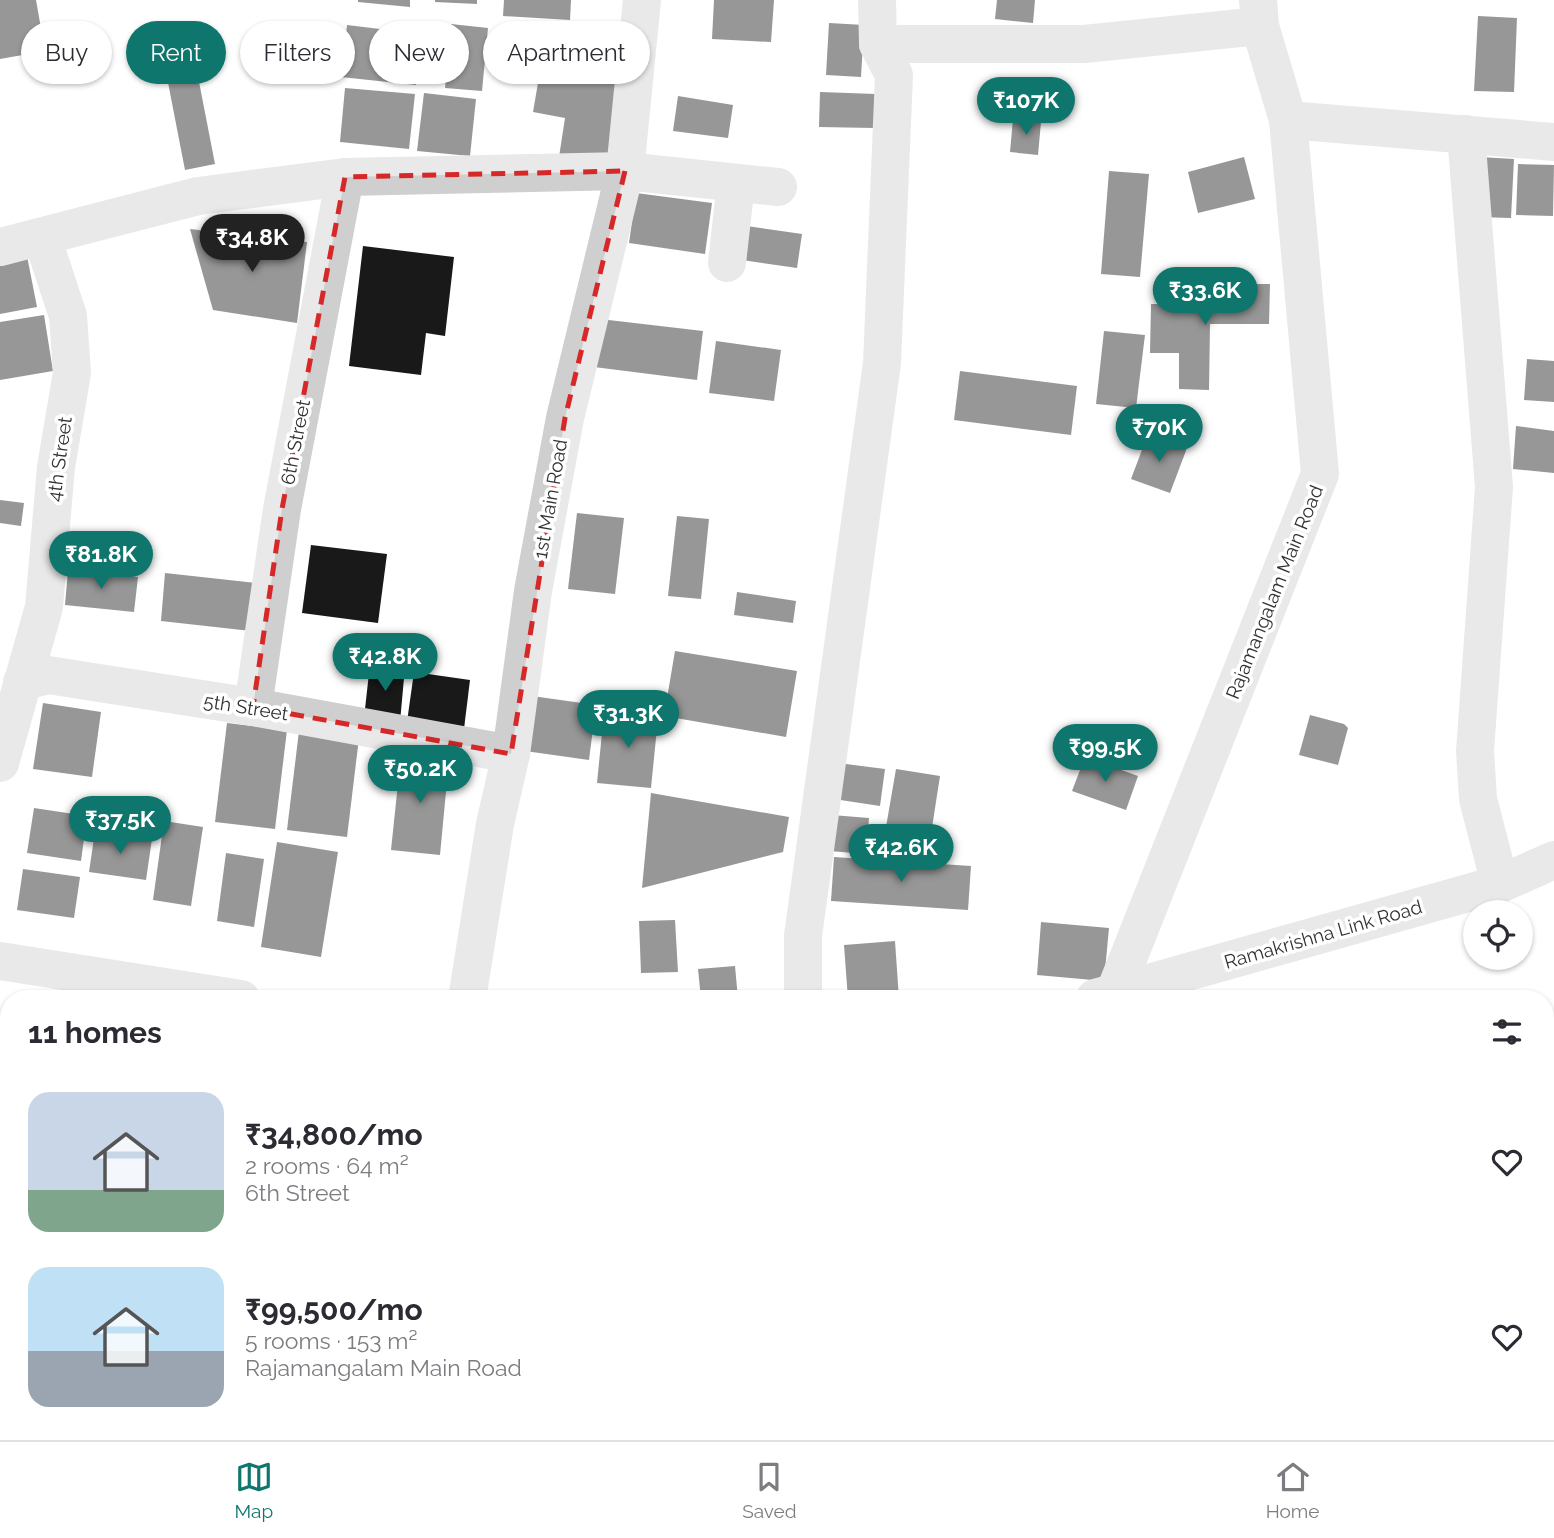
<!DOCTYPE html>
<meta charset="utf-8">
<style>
:root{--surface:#fff;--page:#f2f2f3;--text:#2b2b33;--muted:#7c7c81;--line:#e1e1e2;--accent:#0f766e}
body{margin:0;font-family:Raleway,sans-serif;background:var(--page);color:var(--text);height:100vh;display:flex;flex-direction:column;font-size:26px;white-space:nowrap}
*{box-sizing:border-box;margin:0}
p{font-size:23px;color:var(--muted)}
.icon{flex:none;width:38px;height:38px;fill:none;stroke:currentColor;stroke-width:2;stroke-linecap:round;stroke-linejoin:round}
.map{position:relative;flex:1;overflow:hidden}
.sheet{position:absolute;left:0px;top:990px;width:1554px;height:450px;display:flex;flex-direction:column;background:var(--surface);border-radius:28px 28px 0 0;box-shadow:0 2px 5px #0004}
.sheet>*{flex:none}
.hud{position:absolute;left:21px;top:21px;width:700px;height:63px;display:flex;gap:14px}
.fabs{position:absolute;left:1463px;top:900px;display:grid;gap:14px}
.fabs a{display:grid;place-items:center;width:70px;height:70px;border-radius:50%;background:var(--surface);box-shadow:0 2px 5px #0004;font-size:35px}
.price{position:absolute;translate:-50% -60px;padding:0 16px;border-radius:24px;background:var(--accent);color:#fff;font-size:23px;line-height:46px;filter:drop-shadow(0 2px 4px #0008)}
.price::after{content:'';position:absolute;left:50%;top:42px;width:21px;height:16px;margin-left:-10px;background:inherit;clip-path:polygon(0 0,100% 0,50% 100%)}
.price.selected{background:#222;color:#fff}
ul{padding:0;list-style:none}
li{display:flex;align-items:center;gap:21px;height:175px;padding:0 28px}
li span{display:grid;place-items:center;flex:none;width:196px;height:140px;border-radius:21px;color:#555}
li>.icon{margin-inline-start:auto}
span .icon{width:84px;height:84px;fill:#fffc;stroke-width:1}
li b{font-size:30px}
h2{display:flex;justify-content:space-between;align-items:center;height:84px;padding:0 28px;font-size:30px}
.pill{padding:0 24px;border-radius:32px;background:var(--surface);box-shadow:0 2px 5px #0004;font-size:24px;line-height:63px}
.pill.selected{background:var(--accent);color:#fff}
.tab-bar{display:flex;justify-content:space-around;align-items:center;height:98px;border-top:2px solid var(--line);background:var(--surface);font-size:19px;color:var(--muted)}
.tab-bar a{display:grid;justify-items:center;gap:4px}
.tab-bar .selected{color:var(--accent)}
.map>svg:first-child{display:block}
.building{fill:#191919}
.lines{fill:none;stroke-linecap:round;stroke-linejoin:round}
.minor{stroke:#cfcfcf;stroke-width:38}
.marked{fill:none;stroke:#d62828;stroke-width:5;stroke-dasharray:14 9;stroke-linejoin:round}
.labels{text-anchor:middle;stroke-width:7;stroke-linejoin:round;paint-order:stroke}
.street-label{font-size:19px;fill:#323232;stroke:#fff}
</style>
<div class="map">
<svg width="1554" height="1440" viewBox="0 0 1554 1440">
<rect width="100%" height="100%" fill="#fff"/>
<g class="building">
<polygon points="0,0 36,0 45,51 0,59"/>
<polygon points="358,0 410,0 410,7 358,2"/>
<polygon points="435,0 477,0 477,4 435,2"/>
<polygon points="504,0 571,0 570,20 503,16"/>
<polygon points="714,0 774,0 771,42 712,39"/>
<polygon points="997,0 1035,0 1033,23 995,19"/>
<polygon points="1478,16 1517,18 1514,92 1474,91"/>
<polygon points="829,23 864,25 861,77 826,75"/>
<polygon points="451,24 488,28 482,91 445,88"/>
<polygon points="347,25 421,34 416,85 341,77"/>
<polygon points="544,48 627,63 610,165 559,157 565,118 533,112"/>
<polygon points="194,56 215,164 185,170 164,62"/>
<polygon points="345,88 415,94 409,149 340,142"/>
<polygon points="820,92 876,94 875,128 819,127"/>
<polygon points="424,93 476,99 470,156 417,151"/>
<polygon points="678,96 733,105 728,138 673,131"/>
<polygon points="1013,119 1041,122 1038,155 1010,152"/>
<polygon points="1244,157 1255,199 1198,213 1188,172"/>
<polygon points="1480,157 1514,159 1511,218 1477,217"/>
<polygon points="1518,164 1554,165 1553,216 1516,215"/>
<polygon points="1109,171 1149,174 1140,277 1101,274"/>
<polygon points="636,193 712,203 705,254 629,243"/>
<polygon points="747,226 802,234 797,268 742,260"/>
<polygon points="190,229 307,242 297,323 213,310"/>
<polygon points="363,246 454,257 445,336 426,333 421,375 349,366"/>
<polygon points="27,256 37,307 0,314 0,262"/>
<polygon points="1210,284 1270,284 1269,324 1210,324 1209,390 1179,389 1179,353 1150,353 1151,304 1199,304 1199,315 1210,315"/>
<polygon points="44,315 53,371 0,380 0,322"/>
<polygon points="600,319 703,331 697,380 594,367"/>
<polygon points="1104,331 1145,335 1136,408 1096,404"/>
<polygon points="716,341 781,350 774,401 709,393"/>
<polygon points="1527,359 1554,361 1554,402 1524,400"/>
<polygon points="960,371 1077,386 1071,435 954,420"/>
<polygon points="1516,426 1554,431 1554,473 1513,469"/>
<polygon points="1148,434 1187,448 1170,493 1131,479"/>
<polygon points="0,500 24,503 21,526 0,523"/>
<polygon points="577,513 624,518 615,594 568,589"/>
<polygon points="677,516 709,519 701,599 668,596"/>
<polygon points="311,545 387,554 378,623 302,613"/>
<polygon points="68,570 138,577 134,612 65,605"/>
<polygon points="165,573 256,583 251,631 161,621"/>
<polygon points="737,592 796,601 793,623 734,615"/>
<polygon points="675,651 797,671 786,737 664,716"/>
<polygon points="370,664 405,667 400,722 364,718"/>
<polygon points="414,672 470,680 463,737 406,729"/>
<polygon points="532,696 596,705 589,760 525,751"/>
<polygon points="43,703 101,712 92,777 33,769"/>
<polygon points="604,713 658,718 651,788 597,783"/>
<polygon points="1310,715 1344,724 1348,728 1338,765 1299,755"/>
<polygon points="227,723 287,730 275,829 215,822"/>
<polygon points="299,731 359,738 347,837 287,830"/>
<polygon points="401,755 449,760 440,855 391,850"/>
<polygon points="1085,757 1138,776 1126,810 1072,791"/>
<polygon points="838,763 885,769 880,806 834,799"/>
<polygon points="896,769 940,776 931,834 886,827"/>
<polygon points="651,793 789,817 783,852 642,888"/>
<polygon points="34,808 87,816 81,861 27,853"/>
<polygon points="832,815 869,818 866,854 829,851"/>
<polygon points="164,821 203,827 191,906 153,900"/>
<polygon points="95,831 152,839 146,880 89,872"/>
<polygon points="277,842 338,852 321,957 261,947"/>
<polygon points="226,853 264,859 254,927 217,921"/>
<polygon points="834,857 971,866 968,910 831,901"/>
<polygon points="23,869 80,877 74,918 17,910"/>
<polygon points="675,920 678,972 641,973 639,921"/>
<polygon points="1041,922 1109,928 1104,981 1037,975"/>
<polygon points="895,941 899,999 848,999 844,945"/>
<polygon points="735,966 738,999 701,999 698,969"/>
<polygon points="9,1131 9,1193 8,1193 0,1170 0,1134"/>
<rect x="693" y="1432" width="40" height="8"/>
<polygon points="806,1432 848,1432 847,1440 805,1440"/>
<polygon points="860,1432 901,1432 900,1440 859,1440"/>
<polygon points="1079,1432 1137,1432 1136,1440 1124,1440"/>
<polygon points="1397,1432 1434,1432 1436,1440 1358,1440"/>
</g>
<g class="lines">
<g class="minor">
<polyline points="878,44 1084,44 1260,26"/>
<polyline points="1288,120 1554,142"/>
<polyline points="1466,134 1494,487 1475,751 1478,799 1500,884"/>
<polyline points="0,247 198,196 345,177 625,171 778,187"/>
<polyline points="727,263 736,183"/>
<polyline points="22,682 48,675 253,707 511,754"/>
<polyline points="253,707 282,509 345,177"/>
<polyline points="0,763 44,607 56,467 72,373 68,316 42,237"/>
<polyline points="0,961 241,999"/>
<polyline points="1095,998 1500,884 1554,860"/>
<polyline points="467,999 495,824 511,754 533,591 565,418 625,171 642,0"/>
<polyline points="803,999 803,936 882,363 894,75 878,44 877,0"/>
<polyline points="1112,999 1320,474 1288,120 1260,26 1258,0"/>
<polyline points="1545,1257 1554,1340"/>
<polyline points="0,1374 9,1370"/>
<polyline points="1330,1432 1332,1440"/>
<polyline points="368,1440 368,1432"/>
<polyline points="945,1440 947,1432"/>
<polyline points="1188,1440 1190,1432"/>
</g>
</g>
<path d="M0 0H1554V1440H0ZM625 171 565 418 511 754 253 707 282 509 345 177Z" fill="#fff" fill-opacity=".55" fill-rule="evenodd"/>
<path class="marked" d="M625 171 565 418 511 754 253 707 282 509 345 177Z"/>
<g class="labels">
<g class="street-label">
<text transform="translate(295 442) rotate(-79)" y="7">6th Street</text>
<text transform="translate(59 459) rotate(-82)" y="7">4th Street</text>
<text transform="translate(550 499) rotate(-80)" y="7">1st Main Road</text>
<text transform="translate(1274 592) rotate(-68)" y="7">Rajamangalam Main Road</text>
<text transform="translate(246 707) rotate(9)" y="7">5th Street</text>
<text transform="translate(1323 934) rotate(-16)" y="7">Ramakrishna Link Road</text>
</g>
</g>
</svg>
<div class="fabs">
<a><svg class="icon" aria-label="locate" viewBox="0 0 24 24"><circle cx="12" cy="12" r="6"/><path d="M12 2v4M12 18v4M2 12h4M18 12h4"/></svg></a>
</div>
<b class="price" style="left:1026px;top:137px">₹107K</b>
<b class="price selected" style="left:252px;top:274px">₹34.8K</b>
<b class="price" style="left:1205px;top:327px">₹33.6K</b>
<b class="price" style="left:1159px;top:464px">₹70K</b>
<b class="price" style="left:101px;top:591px">₹81.8K</b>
<b class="price" style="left:385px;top:693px">₹42.8K</b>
<b class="price" style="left:628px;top:750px">₹31.3K</b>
<b class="price" style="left:1105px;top:784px">₹99.5K</b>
<b class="price" style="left:420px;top:805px">₹50.2K</b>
<b class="price" style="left:120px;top:856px">₹37.5K</b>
<b class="price" style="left:901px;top:884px">₹42.6K</b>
<div class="hud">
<a class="pill">Buy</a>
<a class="pill selected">Rent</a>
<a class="pill">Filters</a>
<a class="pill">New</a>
<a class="pill">Apartment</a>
</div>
<section class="sheet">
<h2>11 homes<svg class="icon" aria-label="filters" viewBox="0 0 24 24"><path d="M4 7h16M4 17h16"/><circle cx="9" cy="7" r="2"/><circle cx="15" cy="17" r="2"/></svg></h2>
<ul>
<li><span style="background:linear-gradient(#c9d6e8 70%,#7fa58c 0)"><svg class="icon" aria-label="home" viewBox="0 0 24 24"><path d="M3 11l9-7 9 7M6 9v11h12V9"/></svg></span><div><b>₹34,800/mo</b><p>2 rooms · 64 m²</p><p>6th Street</p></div><svg class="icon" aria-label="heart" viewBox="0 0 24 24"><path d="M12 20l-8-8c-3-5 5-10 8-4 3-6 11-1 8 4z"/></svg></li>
<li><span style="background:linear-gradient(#bfe0f5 60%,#9aa5b1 0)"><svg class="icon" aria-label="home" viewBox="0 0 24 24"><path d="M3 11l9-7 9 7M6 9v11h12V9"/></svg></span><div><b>₹99,500/mo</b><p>5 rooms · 153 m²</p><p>Rajamangalam Main Road</p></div><svg class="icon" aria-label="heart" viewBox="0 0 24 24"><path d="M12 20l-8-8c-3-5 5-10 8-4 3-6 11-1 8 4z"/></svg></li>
</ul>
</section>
</div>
<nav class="tab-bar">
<a class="selected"><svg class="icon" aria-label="map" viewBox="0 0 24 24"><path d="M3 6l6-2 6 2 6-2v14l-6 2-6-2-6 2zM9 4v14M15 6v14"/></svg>Map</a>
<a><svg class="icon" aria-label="saved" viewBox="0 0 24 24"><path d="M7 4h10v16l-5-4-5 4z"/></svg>Saved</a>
<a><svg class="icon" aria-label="home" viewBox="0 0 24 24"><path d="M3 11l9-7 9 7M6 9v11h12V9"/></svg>Home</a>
</nav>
